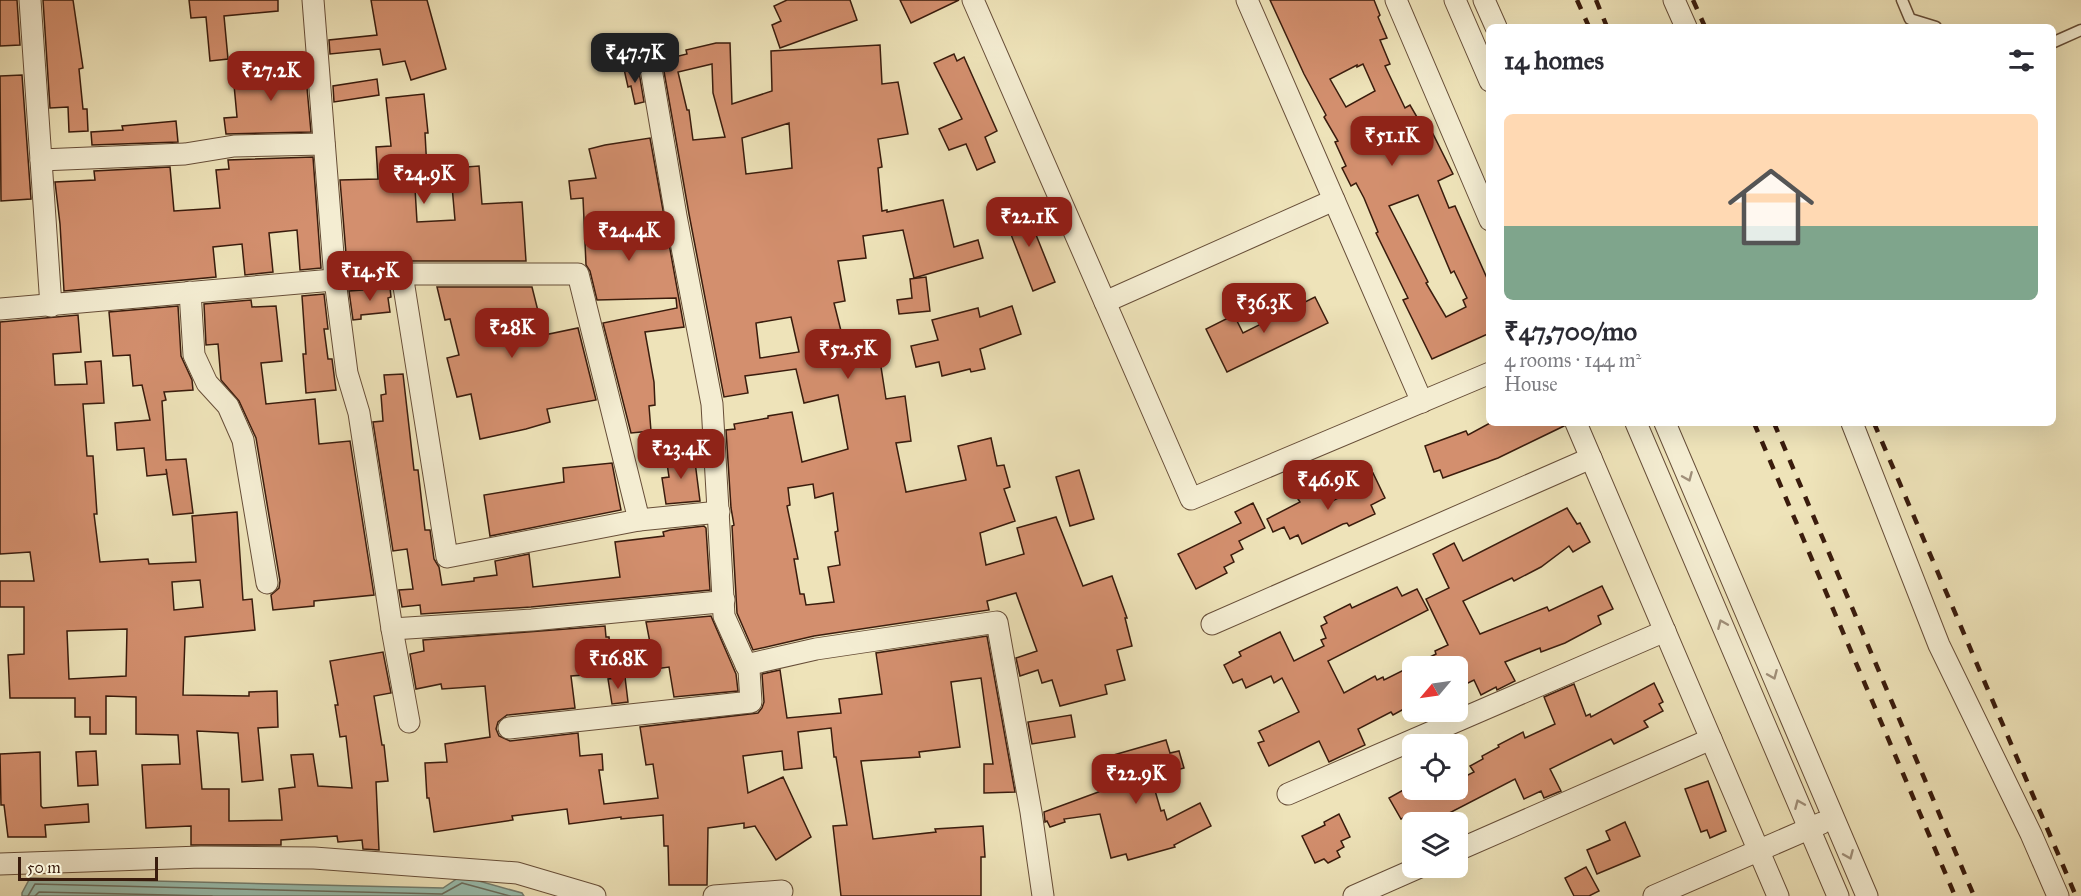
<!DOCTYPE html>
<meta charset="utf-8">
<style>
:root{--surface:#fff;--page:#f7f7f7;--text:#2b2b33;--muted:#7c7c81;--line:#e1e1e2;--accent:#8f2418}
body{margin:0;font-family:"IM FELL Great Primer",serif;background:var(--page);color:var(--text);height:100vh;display:flex;flex-direction:column;font-size:22px;white-space:nowrap}
*{box-sizing:border-box;margin:0}
p{font-size:20px;color:var(--muted)}
.icon{flex:none;width:33px;height:33px;fill:none;stroke:currentColor;stroke-width:2;stroke-linecap:round;stroke-linejoin:round}
.map{position:relative;flex:1;overflow:hidden}
.side{position:absolute;left:1486px;top:24px;width:570px;height:402px;display:flex;flex-direction:column;background:var(--surface);border-radius:9px;box-shadow:0 6px 24px #0002}
.side>*{flex:none}
.needle{width:39px;rotate:241deg}
.fabs{position:absolute;left:1402px;top:656px;display:grid;gap:12px}
.fabs a{display:grid;place-items:center;width:66px;height:66px;border-radius:9px;background:var(--surface);box-shadow:0 6px 24px #0002;font-size:30px}
.scale{position:absolute;left:18px;bottom:15px;width:140px;box-sizing:border-box;padding-left:6px;border:3px solid #3a1c0d;border-top:0;font-size:16px;line-height:21px;white-space:nowrap;color:#3a1c0d;-webkit-text-stroke:4px #f4edd2;paint-order:stroke}
.price{position:absolute;translate:-50% -51px;padding:0 14px;border-radius:12px;background:var(--accent);color:#fff;font-size:20px;line-height:39px;filter:drop-shadow(0 2px 3px #0008)}
.price::after{content:'';position:absolute;left:50%;top:36px;width:18px;height:14px;margin-left:-9px;background:inherit;clip-path:polygon(0 0,100% 0,50% 100%)}
.price.on{background:#222;color:#fff}
ul{padding:0;list-style:none}
li{display:grid;align-content:center;gap:12px;height:318px;padding:0 18px}
li+li{border-top:2px solid var(--line)}
li span{display:grid;place-items:center;height:186px;border-radius:9px;color:#555}
li>.icon{margin-inline-start:auto}
span .icon{width:108px;height:108px;fill:#fffc;stroke-width:1}
li b{font-size:26px}
h2{display:flex;justify-content:space-between;align-items:center;height:72px;padding:0 18px;font-size:26px}
.map>svg:first-child{display:block}
.water{fill:#99beaf;stroke:#737d6e;stroke-width:1.5}
.lines{fill:none;stroke-linecap:round;stroke-linejoin:round}
.shore{stroke:#6a6d5e;stroke-width:1.5}
.building{fill:#d38f6e;stroke:#3a1c0d;stroke-width:1.5;fill-rule:evenodd}
.service-casing{stroke:#674e38;stroke-width:13}
.minor-casing{stroke:#674e38;stroke-width:23}
.service{stroke:#f4edd2;stroke-width:10}
.minor{stroke:#f4edd2;stroke-width:21}
.rail{stroke:#3a1c0d;stroke-width:4.5;stroke-dasharray:10 10;stroke-linecap:butt}
.oneway{stroke:#a08f79}
</style>
<div class="map">
<svg width="2081" height="896" viewBox="0 0 2081 896">
<rect width="100%" height="100%" fill="#eee3b9"/>
<filter id="stains"><feTurbulence type="fractalNoise" baseFrequency=".00333" numOctaves="4"/><feColorMatrix values="0 0 0 0 .2 0 0 0 0 .09 0 0 0 0 .02 0 0 0 .5 -.17"/></filter>
<radialGradient id="worn" r=".72"><stop offset=".6" stop-color="#630" stop-opacity="0"/><stop offset="1" stop-color="#630" stop-opacity=".3"/></radialGradient>
<polygon class="water" points="461,876 522,893 524,896 22,896 22,893 30,878 443,888"/>
<g class="lines">
<g class="shore">
<polyline points="28,896 35,884 442,894 462,883 510,896"/>
<polyline points="35,896 39,892 212,896"/>
</g>
</g>
<g class="building">
<polygon points="0,0 17,0 20,45 0,46"/>
<polygon points="43,0 73,0 83,68 79,69 83,109 87,109 88,131 69,132 68,107 50,108"/>
<polygon points="189,0 278,0 278,11 224,16 228,59 210,61 206,17 191,18"/>
<polygon points="371,0 427,0 446,69 411,80 405,61 383,65 380,49 330,54 329,40 377,35"/>
<polygon points="787,0 850,0 857,20 780,48 772,25 781,21 774,6"/>
<polygon points="900,0 959,0 911,23"/>
<path d="M1270 0H1374L1380 15 1378 17 1387 38 1380 40 1390 64 1385 66 1405 108 1410 105 1428 136 1433 134 1453 174 1438 181 1449 208 1455 206 1490 285V333L1432 359 1403 300 1408 298 1376 233 1378 232 1364 198 1356 183 1351 186 1342 168 1346 166 1335 142 1338 141 1324 117 1326 115 1304 74ZM1363 64 1375 91 1346 107 1330 79 1357 65V67ZM1418 195 1451 273 1454 271 1467 298 1463 300 1466 307 1446 317 1426 283 1428 282 1389 206Z"/>
<path d="M716 43H730L732 104 772 91 771 51 880 45 882 84 898 82 908 134 878 139 882 167 878 168 882 211 887 210V212L943 200 954 247 978 240 983 258 914 278 903 230 863 236 866 258 838 261 845 301 834 303 848 359 879 354 886 399 905 396 911 441 896 443 906 492 966 480 958 446 991 438 997 466 1004 465 1010 487 1004 489 1015 521 980 533 986 565 1024 554 1017 528 1056 517 1083 586 1112 576 1127 618H1125L1132 646 1117 650 1125 680 1105 685 1107 694 1060 706 1052 680 1042 683 1038 670 1020 676 1016 658 1037 651 1016 593 987 601 989 610 814 636 753 650 737 613 732 526 734 525 731 508 726 430 735 429 734 424 768 418V416L792 412 802 462 848 449 838 395 804 403 796 369 745 376 748 393 724 397 689 214 662 60 687 54 686 50ZM712 64 713 93 725 137 693 140 689 110H687L678 72ZM789 123 792 168 746 174 742 138ZM791 317 799 352 760 358 756 323ZM813 484 815 498 833 493 838 531 835 532 840 565 828 567 834 602 806 605 804 594H800L794 559H798L787 506 790 505 788 488Z"/>
<polygon points="954,54 957,61 964,57 997,131 985,137 995,162 977,170 966,144 949,150 939,129 962,119 934,63"/>
<polygon points="305,66 311,132 226,134 224,118 237,117 233,74 262,72 262,69"/>
<polygon points="638,66 644,102 635,104 631,86 628,87 624,69"/>
<polygon points="22,75 31,199 1,201 0,76"/>
<polygon points="377,79 379,95 334,102 333,86"/>
<path d="M424 94 428 133H425L427 170 479 166 482 204 522 202 526 261H402L347 266 340 180 378 179 376 147 391 146 386 98ZM452 186 455 220 417 222 415 188Z"/>
<polygon points="176,121 178,142 92,145 91,132 123,130 122,126"/>
<polygon points="650,138 684,327 645,332 654,382 655,405 649,406 651,431 631,433 603,323 677,308 676,298 597,300 590,271 586,265 583,198 571,199 569,181 596,178 589,149 605,145"/>
<polygon points="313,157 321,268 300,270 297,230 269,233 273,272 245,275 242,244 213,247 216,277 64,291 60,224 55,182 95,180 94,171 170,167 174,211 220,208 216,170 229,169 228,160"/>
<polygon points="1024,205 1055,282 1033,291 1003,214"/>
<polygon points="926,277 930,311 899,314 897,300 912,298 910,279"/>
<polygon points="437,287 532,287 544,335 578,328 596,400 547,409 550,422 526,429 480,439 471,394 457,397 447,358 459,355 450,319 445,320"/>
<polygon points="390,288 391,297 388,298 390,312 361,315 361,319 353,320 349,291"/>
<polygon points="324,294 328,329 324,329 328,359 332,359 336,390 306,393 303,354 306,354 302,296"/>
<polygon points="1315,297 1328,323 1227,372 1206,329 1234,315 1243,333"/>
<polygon points="251,300 252,307 276,306 282,361 261,363 266,404 315,399 319,444 350,441 374,595 314,601 314,606 273,610 271,595 279,588 280,581 256,438 239,401 221,380 218,344 206,345 204,304"/>
<polygon points="178,306 181,356 192,380 193,390 164,392 166,400 162,401 166,460 186,459 193,513 173,515 166,469 167,474 147,476 144,448 117,450 115,423 150,420 142,385 133,386 130,355 113,356 109,312"/>
<polygon points="1012,306 1021,334 980,349 985,369 971,372 970,369 942,376 939,362 916,367 911,346 938,340 932,320 978,308 980,317"/>
<path d="M78 315 81 352 53 354 55 385 87 384 85 362 101 361 104 403 83 404 87 456H93L97 514H94L100 562 148 559 149 564 196 562 192 516 237 512 243 600 252 599 255 630 185 637 183 695 249 696V692L277 691 278 727 258 728 263 780 242 782 238 733 197 731 202 789H229V821L282 820 279 789 295 787 291 755 313 754 318 786 352 788 346 736 340 737 335 705H338L330 661 383 652 391 693 374 696 382 745H384L388 781 376 782 379 850 363 849 362 840 338 842 337 836 281 840V845H191V826L146 828 142 765 180 764 178 735 136 734V697L106 696V734H90V717H75V698H10L8 655 24 654V607H0V581H34L30 552 0 554V322ZM200 580 203 607 174 610 172 582ZM127 629 126 676 69 679 67 631Z"/>
<polygon points="403,374 414,470 418,470 425,530 430,530 434,559 439,567 442,585 474,581 474,578 497,575 495,561 529,554 533,587 620,577 615,542 664,536 663,532 670,530 704,526 706,528 710,590 531,607 421,614 420,605 402,607 399,590 413,589 407,549 393,551 373,422 383,421 381,395 386,394 384,375"/>
<polygon points="1490,423 1563,423 1564,426 1498,458 1443,478 1440,470 1434,472 1425,446 1466,431 1468,435"/>
<polygon points="694,454 700,501 666,504 662,478 669,477 666,457"/>
<polygon points="612,463 621,510 490,536 484,495 564,482 563,468"/>
<polygon points="1079,470 1094,519 1070,526 1056,477"/>
<polygon points="1373,473 1385,498 1371,505 1375,514 1349,526 1347,523 1343,524 1302,544 1298,535 1290,539 1284,527 1273,532 1267,519 1300,502 1298,499 1319,489 1326,504 1355,490 1352,483"/>
<polygon points="1253,503 1265,528 1239,541 1243,549 1231,555 1234,562 1224,567 1227,573 1196,589 1178,554 1241,523 1235,512"/>
<polygon points="1567,508 1577,524 1580,523 1590,542 1573,552 1569,546 1541,567 1514,581 1512,578 1463,601 1480,634 1547,607 1549,611 1602,586 1613,609 1598,616 1601,624 1565,643 1541,652 1540,648 1505,662 1515,681 1497,690 1496,687 1481,695 1474,680 1466,684 1458,666 1413,666 1413,704 1393,715 1391,712 1358,729 1365,745 1329,762 1319,741 1269,766 1258,743 1264,741 1259,731 1299,712 1282,678 1274,683 1271,676 1246,688 1242,679 1233,683 1224,665 1241,656 1239,652 1280,632 1294,661 1324,646 1321,640 1326,638 1321,626 1327,623 1324,617 1350,604 1352,608 1397,587 1402,596 1417,589 1428,610 1328,661 1344,693 1375,676 1377,680 1383,677 1384,680 1436,654 1435,651 1448,645 1426,599 1449,588 1433,554 1454,543 1463,561"/>
<polygon points="711,616 736,674 738,691 674,697 669,667 655,669 646,622"/>
<polygon points="605,626 606,637 609,637 612,673 571,676 575,708 507,715 498,722 496,729 499,736 510,741 578,733 580,756 602,754 603,770 599,770 604,804 658,798 653,764 646,765 640,727 758,713 762,708 764,702 762,674 780,670 787,718 841,713 839,699 882,694 876,653 987,636 1015,792 984,793 984,764 993,764 981,678 951,682 960,747 919,752 920,757 861,761 873,839 936,832 935,829 983,826 985,857 981,857 981,896 841,896 833,826 847,825 836,757 834,757 831,728 798,732 802,768 784,770 782,751 743,756 748,793 783,777 811,837 776,860 755,826 744,828 744,823 708,828 707,885 669,885 668,846 664,846 663,815 621,819 621,817 569,824 567,809 512,816 513,820 434,832 429,798 427,798 425,763 447,762 445,744 490,737 485,686 442,689 441,684 416,689 410,654 424,651 423,640"/>
<polygon points="625,677 628,702 612,704 608,679"/>
<polygon points="1654,683 1663,702 1659,704 1663,711 1644,721 1648,727 1614,744 1611,739 1550,769 1561,791 1544,798 1541,791 1524,799 1515,779 1432,822 1414,822 1410,815 1401,819 1389,798 1405,789 1458,789 1458,780 1474,772 1470,766 1483,759 1482,756 1499,747 1498,745 1523,732 1525,738 1555,724 1544,697 1574,684 1586,716 1590,714 1591,717"/>
<polygon points="1071,715 1075,737 1032,744 1028,722"/>
<polygon points="1166,740 1170,753 1179,751 1184,768 1151,777 1161,811 1164,810 1167,820 1200,803 1211,826 1174,845 1175,847 1128,860 1126,854 1111,858 1100,814 1064,819 1065,822 1050,827 1047,821 1045,822 1044,812 1112,787 1103,758"/>
<polygon points="96,751 98,785 78,786 76,752"/>
<polygon points="40,752 41,806 43,808 88,804 89,822 45,825 46,837 8,837 4,805 1,805 0,754"/>
<polygon points="1708,781 1726,831 1710,838 1707,830 1701,832 1685,789"/>
<polygon points="1339,814 1350,837 1341,841 1344,847 1337,851 1340,857 1328,863 1324,859 1315,863 1302,836 1325,825 1324,822"/>
<polygon points="1625,822 1640,856 1597,874 1587,850 1610,840 1606,831"/>
<polygon points="1586,867 1599,891 1589,896 1574,896 1565,878"/>
</g>
<g class="lines">
<defs>
<g id="service">
<polyline points="1902,0 1910,19 1936,27"/>
<polyline points="2054,42 2081,30"/>
</g>
<g id="minor">
<polyline points="30,0 51,306"/>
<polyline points="313,0 335,280 347,373 359,413 392,629 409,722"/>
<polyline points="973,0 1191,499 1490,373"/>
<polyline points="1247,0 1422,402"/>
<polyline points="1396,0 1490,220"/>
<polyline points="1455,0 1490,81"/>
<polyline points="1484,0 1496,27"/>
<polyline points="1674,0 1686,27"/>
<polyline points="647,45 676,216 712,404 724,616 746,665"/>
<polyline points="41,160 185,154 234,146 324,144"/>
<polyline points="190,292 194,355 207,383 228,406 243,440 267,583"/>
<polyline points="1105,302 1334,200"/>
<polyline points="0,309 402,274 578,274 639,520 447,557 402,274"/>
<polyline points="1576,423 1778,896"/>
<polyline points="1636,423 1838,896"/>
<polyline points="1665,423 1867,896"/>
<polyline points="1852,423 1939,645 2031,834 2058,896"/>
<polyline points="639,520 719,512"/>
<polyline points="1212,624 1591,458"/>
<polyline points="392,629 532,620 719,602 724,600"/>
<polyline points="509,728 751,702 749,670 746,665 816,649 997,622 1031,812 1043,896"/>
<polyline points="1288,794 1665,631"/>
<polyline points="1458,850 1711,739"/>
<polyline points="0,864 201,857 314,858 517,873 595,896"/>
<polyline points="714,896 782,891"/>
<polyline points="1354,896 1420,867"/>
<polyline points="1654,896 1822,823"/>
</g>
</defs>
<use href="#service" class="service-casing"/>
<use href="#minor" class="minor-casing"/>
<use href="#service" class="service"/>
<use href="#minor" class="minor"/>
<g class="rail">
<polyline points="1577,0 1589,27"/>
<polyline points="1596,0 1607,27"/>
<polyline points="1693,0 1705,27"/>
<polyline points="1754,423 1955,896"/>
<polyline points="1774,423 1974,896"/>
<polyline points="1874,423 2076,896"/>
</g>
</g>
<defs><path id="oneway-chevron" d="M-2-3.5L2.5 0L-2 3.5" fill="none" stroke-width="1.6" stroke-linecap="round" stroke-linejoin="round" transform="scale(1.5)"/></defs>
<g class="oneway">
<use href="#oneway-chevron" transform="translate(1688 477) rotate(67)"/>
<use href="#oneway-chevron" transform="translate(1722 624) rotate(-113)"/>
<use href="#oneway-chevron" transform="translate(1773 675) rotate(67)"/>
<use href="#oneway-chevron" transform="translate(1799 804) rotate(-113)"/>
<use href="#oneway-chevron" transform="translate(1849 855) rotate(67)"/>
</g>
<rect width="100%" height="100%" filter="url(#stains)"/>
<rect width="100%" height="100%" fill="url(#worn)"/>
</svg>
<div class="fabs">
<a><svg class="needle" viewBox="-14 -14 28 28"><path d="M0-13l5 13h-10z" fill="#e53935"/><path d="M0 13l5-13h-10z" fill="#7c7c81"/></svg></a>
<a><svg class="icon" aria-label="locate" viewBox="0 0 24 24"><circle cx="12" cy="12" r="6"/><path d="M12 2v4M12 18v4M2 12h4M18 12h4"/></svg></a>
<a><svg class="icon" aria-label="layers" viewBox="0 0 24 24"><path d="M12 4l9 5-9 5-9-5zM3 14l9 5 9-5"/></svg></a>
</div>
<div class="scale">50 m</div>
<b class="price on" style="left:635px;top:84px">₹47.7K</b>
<b class="price" style="left:271px;top:102px">₹27.2K</b>
<b class="price" style="left:1392px;top:167px">₹51.1K</b>
<b class="price" style="left:424px;top:205px">₹24.9K</b>
<b class="price" style="left:1029px;top:248px">₹22.1K</b>
<b class="price" style="left:629px;top:262px">₹24.4K</b>
<b class="price" style="left:370px;top:302px">₹14.5K</b>
<b class="price" style="left:1264px;top:334px">₹36.3K</b>
<b class="price" style="left:512px;top:359px">₹28K</b>
<b class="price" style="left:848px;top:380px">₹52.5K</b>
<b class="price" style="left:681px;top:480px">₹23.4K</b>
<b class="price" style="left:1328px;top:511px">₹46.9K</b>
<b class="price" style="left:618px;top:690px">₹16.8K</b>
<b class="price" style="left:1136px;top:805px">₹22.9K</b>
<section class="side">
<h2>14 homes<svg class="icon" aria-label="filters" viewBox="0 0 24 24"><path d="M4 7h16M4 17h16"/><circle cx="9" cy="7" r="2"/><circle cx="15" cy="17" r="2"/></svg></h2>
<ul>
<li><span style="background:linear-gradient(#ffd9b3 60%,#7fa58c 0)"><svg class="icon" aria-label="home" viewBox="0 0 24 24"><path d="M3 11l9-7 9 7M6 9v11h12V9"/></svg></span><div><b>₹47,700/mo</b><p>4 rooms · 144 m²</p><p>House</p></div></li>
</ul>
</section>
</div>
